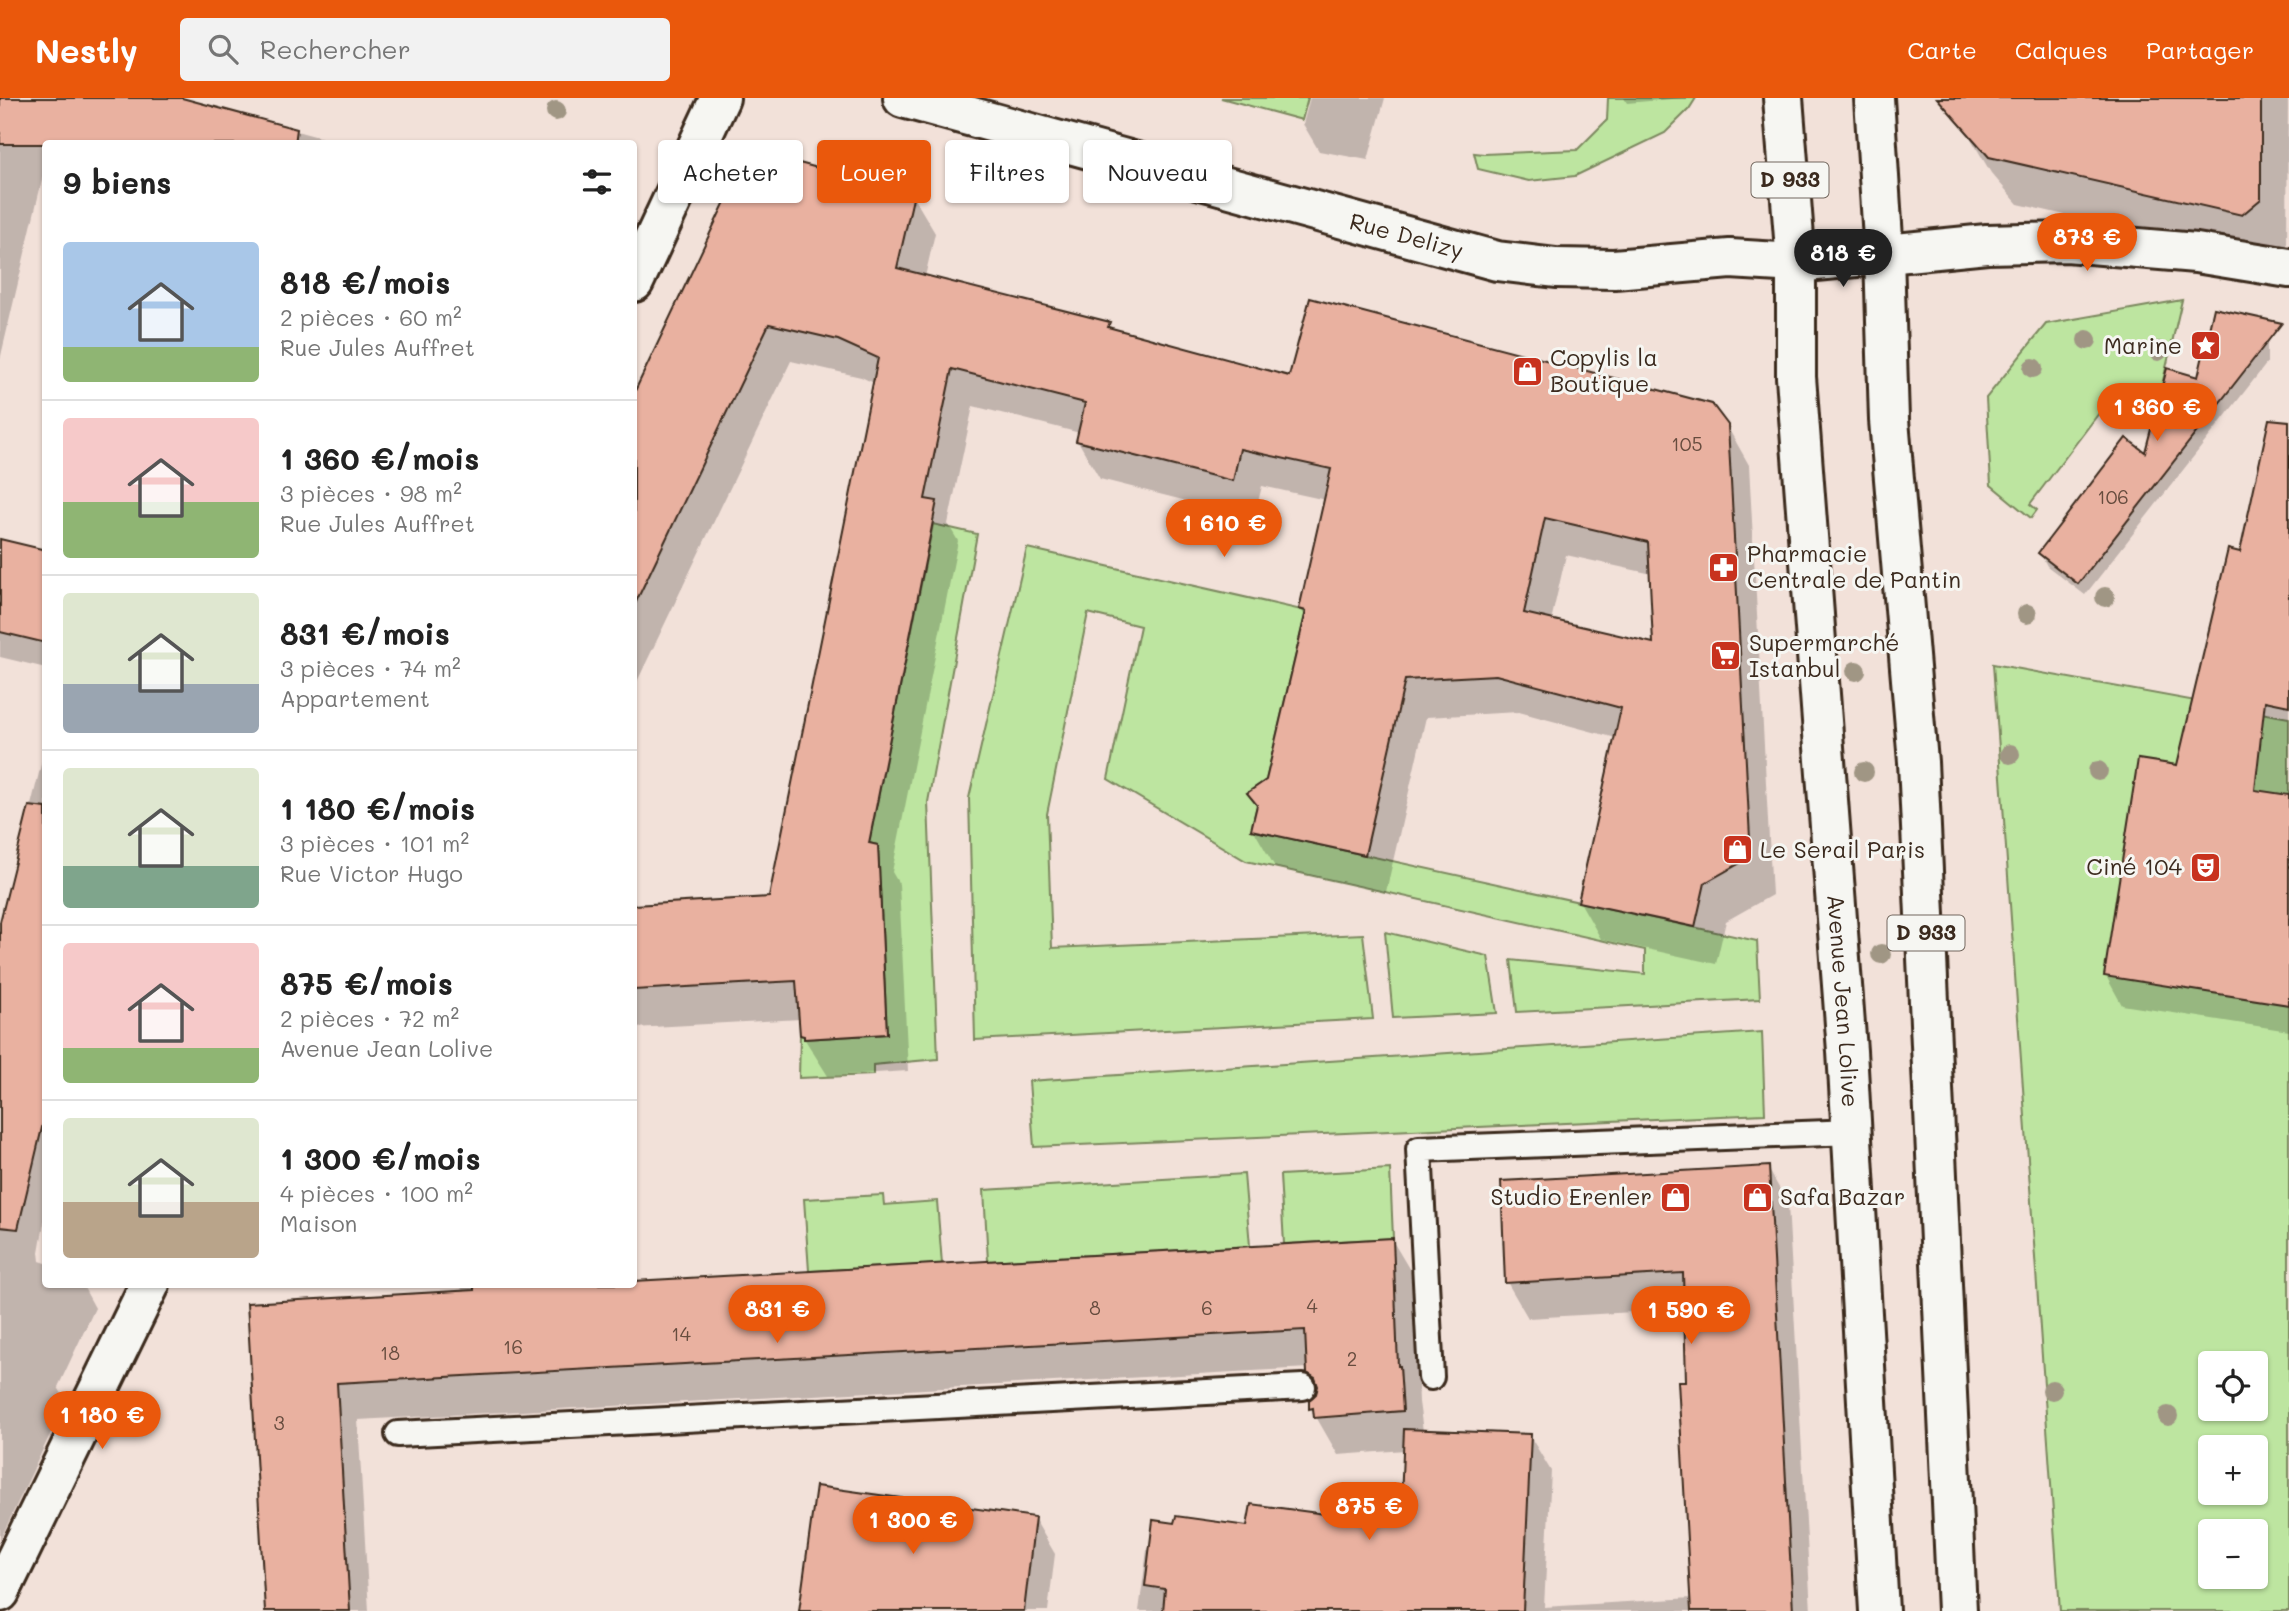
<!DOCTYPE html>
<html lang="fr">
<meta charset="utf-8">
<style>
:root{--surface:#fff;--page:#f2f2f2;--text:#222;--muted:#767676;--line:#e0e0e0;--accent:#ea580c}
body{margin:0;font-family:Mali,sans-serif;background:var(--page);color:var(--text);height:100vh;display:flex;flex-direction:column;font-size:26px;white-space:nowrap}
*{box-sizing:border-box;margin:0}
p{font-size:23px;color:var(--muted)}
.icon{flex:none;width:38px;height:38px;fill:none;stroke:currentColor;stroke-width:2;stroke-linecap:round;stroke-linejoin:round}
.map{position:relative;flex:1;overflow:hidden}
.side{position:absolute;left:42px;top:42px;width:595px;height:1148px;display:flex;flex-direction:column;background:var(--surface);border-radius:7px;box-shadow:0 2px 5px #0004}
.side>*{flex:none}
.banner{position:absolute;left:658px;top:42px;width:665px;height:63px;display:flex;gap:14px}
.controls{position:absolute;left:2198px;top:1253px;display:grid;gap:14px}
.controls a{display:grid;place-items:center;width:70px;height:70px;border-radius:7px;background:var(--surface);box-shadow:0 2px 5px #0004;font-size:35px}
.price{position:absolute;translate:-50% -60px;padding:0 16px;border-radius:24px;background:var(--accent);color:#fff;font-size:23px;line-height:46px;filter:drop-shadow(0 2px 4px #0008)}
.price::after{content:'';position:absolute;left:50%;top:42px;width:21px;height:16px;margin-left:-10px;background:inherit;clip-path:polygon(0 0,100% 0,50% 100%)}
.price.active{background:#222;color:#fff}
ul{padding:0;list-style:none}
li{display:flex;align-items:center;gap:21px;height:175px;padding:0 21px}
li+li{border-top:2px solid var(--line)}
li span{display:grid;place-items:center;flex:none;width:196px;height:140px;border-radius:7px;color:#555}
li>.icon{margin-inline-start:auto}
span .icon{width:84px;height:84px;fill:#fffc;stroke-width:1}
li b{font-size:30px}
h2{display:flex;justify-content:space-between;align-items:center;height:84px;padding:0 21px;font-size:30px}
.pill{padding:0 24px;border-radius:7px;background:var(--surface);box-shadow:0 2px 5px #0004;font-size:24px;line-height:63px}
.pill.active{background:var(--accent);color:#fff}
header{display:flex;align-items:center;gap:42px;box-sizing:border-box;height:98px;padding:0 35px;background:var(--accent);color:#fff}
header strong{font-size:33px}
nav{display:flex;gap:38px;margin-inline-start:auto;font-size:24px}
.search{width:490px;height:63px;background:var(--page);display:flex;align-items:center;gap:18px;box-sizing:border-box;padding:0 24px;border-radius:7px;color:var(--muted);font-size:26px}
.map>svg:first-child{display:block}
.green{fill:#bde5a0;stroke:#7c885f;stroke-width:2;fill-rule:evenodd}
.shadow{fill:#0003;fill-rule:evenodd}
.building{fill:#e9b1a0;stroke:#3b2a1e;stroke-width:2;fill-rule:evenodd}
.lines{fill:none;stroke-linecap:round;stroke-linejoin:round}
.service-casing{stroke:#3b2a1e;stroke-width:30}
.tertiary-casing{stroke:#3b2a1e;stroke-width:44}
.secondary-casing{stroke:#3b2a1e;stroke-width:44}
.primary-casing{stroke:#3b2a1e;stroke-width:44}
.service{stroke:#f6f6f2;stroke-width:24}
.tertiary{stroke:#f6f6f2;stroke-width:38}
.secondary{stroke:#f6f6f2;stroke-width:38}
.primary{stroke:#f6f6f2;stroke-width:38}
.tree{fill:#a09684}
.labels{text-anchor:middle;stroke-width:6;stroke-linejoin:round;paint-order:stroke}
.number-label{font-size:19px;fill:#664c3e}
.shield{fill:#f6f6f2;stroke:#73675e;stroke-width:2}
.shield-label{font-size:21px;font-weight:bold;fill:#3b2a1e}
.street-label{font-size:23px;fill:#3b2a1e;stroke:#f6f6f2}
.poi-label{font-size:23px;fill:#3b2a1e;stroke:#f6f6f2;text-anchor:start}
</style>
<header>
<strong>Nestly</strong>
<div class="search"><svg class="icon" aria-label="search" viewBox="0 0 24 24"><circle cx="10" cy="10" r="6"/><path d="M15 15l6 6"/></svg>Rechercher</div>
<nav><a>Carte</a><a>Calques</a><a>Partager</a></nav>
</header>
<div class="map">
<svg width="2289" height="1513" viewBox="0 0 2289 1513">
<rect width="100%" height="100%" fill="#f2e1d9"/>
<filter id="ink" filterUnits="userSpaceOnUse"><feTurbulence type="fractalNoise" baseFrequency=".0143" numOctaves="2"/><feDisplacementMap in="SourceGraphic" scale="14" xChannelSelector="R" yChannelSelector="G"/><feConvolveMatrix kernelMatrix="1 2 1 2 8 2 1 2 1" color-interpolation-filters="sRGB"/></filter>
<g filter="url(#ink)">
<g class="green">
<polygon points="1221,0 1308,0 1302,22"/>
<polygon points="1608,0 1696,0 1689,11 1665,35 1575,78 1529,83 1478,71 1474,55 1484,56 1577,52 1607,22"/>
<polygon points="2182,202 2158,304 2115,294 2030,406 2037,412 2031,420 1991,387 1986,300 2046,226"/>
<polygon points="933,426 977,436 928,704 938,961 873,967 873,977 799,980 800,937 804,938 805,941 887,936 878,747 869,745"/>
<polygon points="1027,450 1306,513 1266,682 1247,695 1257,707 1251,732 1757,843 1760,901 1517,914 1511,862 1645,876 1645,852 1246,763 1108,681 1140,528 1088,515 1047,716 1052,850 1363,836 1373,921 975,942 969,700"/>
<path d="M1993 566 2289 620V1513H2060ZM2210 1265H2256V1311H2210ZM2210 1349H2256V1395H2210ZM2210 1433H2256V1479H2210Z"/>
<polygon points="1385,834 1488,858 1497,915 1393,920"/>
<polygon points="1762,934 1765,1016 1034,1049 1029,983"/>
<polygon points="1390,1071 1393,1140 1284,1146 1280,1077"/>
<polygon points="1244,1076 1250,1148 988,1163 984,1092"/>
<polygon points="883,1097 884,1107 937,1103 942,1166 809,1173 804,1101"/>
</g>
<g class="shadow">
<polygon points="0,0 60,0 46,46 46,65 0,262"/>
<polygon points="119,0 176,0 344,46 110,46"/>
<polygon points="1310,0 1385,0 1368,62 1319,53 1303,26"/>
<polygon points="1624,0 1682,0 1627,5"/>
<polygon points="1962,0 2288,0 2287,149 2269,164 2018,106 1991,75 1963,27"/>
<path d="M744 70 913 98 935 135 925 179 1109 225 1112 232 1290 280 1727 328 1749 367 1772 797 1726 823 1716 866 1601 841 1580 804 1616 640 1519 614 1426 619 1386 794 1275 769 1253 731 1258 710 1249 695 1268 684 1306 520 1301 511 1326 402 1262 388 1254 420 1100 381 1078 343 1080 335 973 308 948 426 958 443 892 774 899 786 908 973 828 978 802 937 801 921 634 930V808L771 801 874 285 861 279 791 263 634 590V299ZM1566 457 1652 476 1655 547 1551 523Z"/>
<polygon points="2267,235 2267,265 2085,497 2047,468 2040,455 2146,357"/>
<polygon points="2289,398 2289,933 2122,907 2106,878 2178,669 2242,456"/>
<polygon points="0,443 46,454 46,570 0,559"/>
<polygon points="42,663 46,664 46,1114 39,1154 40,1163 46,1165 46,1186 82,1186 95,1210 58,1289 66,1303 0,1442 0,831"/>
<polygon points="1768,1070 1788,1106 1811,1513 1139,1513 1147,1452 1151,1453 1249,1430 1401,1428 1405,1352 1338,1357 1311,1310 1319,1291 1309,1275 1309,1270 358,1322 369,1513 266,1513 249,1207 462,1194 461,1186 634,1186 634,1184 1392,1142 1414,1179 1419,1304 1423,1333 1530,1338 1551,1373 1544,1509 1692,1500 1686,1211 1528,1220 1507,1184"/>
<polygon points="1034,1420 1055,1456 1048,1513 801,1513"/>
</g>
<g class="building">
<polygon points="0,0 182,0 297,31 295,46 0,46"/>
<polygon points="1937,0 2261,0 2261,101 2242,117 1989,59"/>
<path d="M766 56 914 96 897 170 1110 224 1108 229 1289 278 1310 200 1712 306 1728 327 1751 759 1705 785 1695 829 1578 804 1621 610 1496 577 1405 582 1365 757 1251 732 1257 707 1247 695 1266 682 1306 513 1299 511 1331 371 1240 351 1233 383 1076 343 1085 305 952 271 925 401 937 403 869 745 878 747 887 936 804 941V938L800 937 796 883 634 892V807L769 799 878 260 838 242 769 226 634 508V295L742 68ZM1545 420 1648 444 1653 545 1524 515Z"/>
<polygon points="2214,210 2282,225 2078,486 2038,455 2126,340 2145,354 2167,270 2198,279"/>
<polygon points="2269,321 2289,323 2289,608 2265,603 2255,692 2289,697 2289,907 2104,878 2138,661 2177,667 2228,451 2240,454"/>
<polygon points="0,441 46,452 46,545 0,534"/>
<polygon points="29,708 46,710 46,1013 18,1131 0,1129 0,824"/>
<polygon points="1769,1068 1793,1513 1691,1513 1678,1283 1686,1283 1683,1175 1505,1185 1501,1083"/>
<polygon points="1393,1140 1398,1268 1400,1268 1403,1313 1314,1320 1313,1310 1309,1311 1309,1302 1316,1296 1318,1288 1315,1280 1307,1275 1305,1232 337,1285 350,1513 265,1513 247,1205 474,1192 474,1186 634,1186 634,1183"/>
<polygon points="1404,1331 1531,1336 1523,1513 1163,1513 1165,1491 1145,1488 1153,1422 1174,1425 1176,1418 1247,1428 1251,1406 1400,1426"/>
<polygon points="816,1388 1035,1419 1024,1513 799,1513"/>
</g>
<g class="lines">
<defs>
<g id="service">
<polyline points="1431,1279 1419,1051 1853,1034"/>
<polyline points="398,1336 1303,1289"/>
</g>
<g id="tertiary">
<polyline points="634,184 720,0"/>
<polyline points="0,1494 150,1186"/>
</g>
<g id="secondary">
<path id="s1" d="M903 0 1497 163 1556 170 1614 171 1730 161 1796 165 1987 146 2067 144 2196 155 2289 170"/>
</g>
<g id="primary">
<path id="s2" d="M1783 0 1796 165V279L1847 953 1879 1513"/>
<polyline points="1874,0 1884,157 1889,322 1918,664 1957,1513"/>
</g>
</defs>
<use href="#service" class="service-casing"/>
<use href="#tertiary" class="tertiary-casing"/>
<use href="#secondary" class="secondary-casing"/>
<use href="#primary" class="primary-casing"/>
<use href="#service" class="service"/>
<use href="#tertiary" class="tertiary"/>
<use href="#secondary" class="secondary"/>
<use href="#primary" class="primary"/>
</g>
<g class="tree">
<circle cx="556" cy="13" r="10"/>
<circle cx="2087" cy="242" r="10"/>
<circle cx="2158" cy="253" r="10"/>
<circle cx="2033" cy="270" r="10"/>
<circle cx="2105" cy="499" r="10"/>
<circle cx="2027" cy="516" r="10"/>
<circle cx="1856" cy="573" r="10"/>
<circle cx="2010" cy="656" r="10"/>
<circle cx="2098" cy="673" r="10"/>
<circle cx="1864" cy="674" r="10"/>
<circle cx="1881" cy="856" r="10"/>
<circle cx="2052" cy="1292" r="10"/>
<circle cx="2168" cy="1318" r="10"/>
</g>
</g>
<defs>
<symbol id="sight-square" viewBox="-11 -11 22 22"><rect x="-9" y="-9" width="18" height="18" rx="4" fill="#c8321e" stroke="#f6f6f2"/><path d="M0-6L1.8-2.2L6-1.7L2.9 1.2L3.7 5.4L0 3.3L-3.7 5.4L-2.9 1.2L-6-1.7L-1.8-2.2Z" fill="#fff"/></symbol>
<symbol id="shop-square" viewBox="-11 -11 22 22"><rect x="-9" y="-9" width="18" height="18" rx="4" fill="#c8321e" stroke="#f6f6f2"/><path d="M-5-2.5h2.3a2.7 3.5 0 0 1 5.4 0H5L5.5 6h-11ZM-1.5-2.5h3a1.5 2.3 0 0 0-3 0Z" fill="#fff"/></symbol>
<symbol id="pharmacy-square" viewBox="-11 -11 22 22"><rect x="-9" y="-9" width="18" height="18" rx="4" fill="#c8321e" stroke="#f6f6f2"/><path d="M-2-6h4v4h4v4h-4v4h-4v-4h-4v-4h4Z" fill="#fff"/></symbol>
<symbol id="supermarket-square" viewBox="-11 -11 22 22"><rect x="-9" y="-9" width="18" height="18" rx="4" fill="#c8321e" stroke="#f6f6f2"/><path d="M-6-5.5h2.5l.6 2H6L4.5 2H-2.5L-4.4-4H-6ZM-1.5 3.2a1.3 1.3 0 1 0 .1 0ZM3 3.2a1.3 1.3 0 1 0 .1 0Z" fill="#fff"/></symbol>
<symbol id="theatre-square" viewBox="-11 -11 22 22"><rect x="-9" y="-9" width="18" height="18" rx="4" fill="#c8321e" stroke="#f6f6f2"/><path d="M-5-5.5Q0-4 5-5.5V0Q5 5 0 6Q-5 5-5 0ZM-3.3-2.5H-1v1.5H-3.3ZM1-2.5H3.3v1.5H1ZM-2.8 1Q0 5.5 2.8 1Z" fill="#fff"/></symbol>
</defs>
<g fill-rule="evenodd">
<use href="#sight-square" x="2188" y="230" width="35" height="35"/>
<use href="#shop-square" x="1510" y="256" width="35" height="35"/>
<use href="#pharmacy-square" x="1706" y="452" width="35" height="35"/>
<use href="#supermarket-square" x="1708" y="540" width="35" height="35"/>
<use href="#shop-square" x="1720" y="734" width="35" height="35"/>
<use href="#theatre-square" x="2188" y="752" width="35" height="35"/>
<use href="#shop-square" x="1658" y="1082" width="35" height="35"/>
<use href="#shop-square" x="1740" y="1082" width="35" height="35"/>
</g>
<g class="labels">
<g class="number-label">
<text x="1687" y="353">105</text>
<text x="2113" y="406">106</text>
<text x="1312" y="1215">4</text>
<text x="1095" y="1217">8</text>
<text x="1207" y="1217">6</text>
<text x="681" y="1243">14</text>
<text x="513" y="1256">16</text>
<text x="390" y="1262">18</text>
<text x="1352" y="1268">2</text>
<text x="279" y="1332">3</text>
</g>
<g class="shield">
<rect x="1751.5" y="64.5" width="77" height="35" rx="5"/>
<rect x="1887.5" y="817.5" width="77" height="35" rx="5"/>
</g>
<g class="shield-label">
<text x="1790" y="89">D 933</text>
<text x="1926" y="842">D 933</text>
</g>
<g class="street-label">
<text dy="8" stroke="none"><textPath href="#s1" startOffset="522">Rue Delizy</textPath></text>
<text dy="8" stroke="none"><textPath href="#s2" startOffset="905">Avenue Jean Lolive</textPath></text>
</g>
<g class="poi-label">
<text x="2182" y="256" text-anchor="end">Marine</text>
<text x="1550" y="268">Copylis la<tspan x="1550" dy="26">Boutique</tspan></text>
<text x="1747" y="464">Pharmacie<tspan x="1747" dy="26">Centrale de Pantin</tspan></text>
<text x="1749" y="553">Supermarché<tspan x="1749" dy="26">Istanbul</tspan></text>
<text x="1760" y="760">Le Serail Paris</text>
<text x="2182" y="777" text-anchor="end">Ciné 104</text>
<text x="1652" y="1107" text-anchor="end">Studio Erenler</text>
<text x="1780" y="1107">Safa Bazar</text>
</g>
</g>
</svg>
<div class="controls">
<a><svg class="icon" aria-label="locate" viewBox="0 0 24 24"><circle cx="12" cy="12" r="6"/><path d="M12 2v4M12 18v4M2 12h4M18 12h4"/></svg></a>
<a>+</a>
<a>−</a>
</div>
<b class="price" style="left:2087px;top:175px">873 €</b>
<b class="price active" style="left:1843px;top:191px">818 €</b>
<b class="price" style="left:2157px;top:345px">1 360 €</b>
<b class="price" style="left:1224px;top:461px">1 610 €</b>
<b class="price" style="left:777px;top:1247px">831 €</b>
<b class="price" style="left:1691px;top:1248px">1 590 €</b>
<b class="price" style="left:102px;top:1353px">1 180 €</b>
<b class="price" style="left:1369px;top:1444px">875 €</b>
<b class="price" style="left:913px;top:1458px">1 300 €</b>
<div class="banner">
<a class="pill">Acheter</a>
<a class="pill active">Louer</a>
<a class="pill">Filtres</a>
<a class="pill">Nouveau</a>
</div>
<section class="side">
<h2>9 biens<svg class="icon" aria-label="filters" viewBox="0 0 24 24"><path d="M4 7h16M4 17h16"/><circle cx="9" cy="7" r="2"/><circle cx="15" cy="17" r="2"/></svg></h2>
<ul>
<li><span style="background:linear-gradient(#a9c7e8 75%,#8fb573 0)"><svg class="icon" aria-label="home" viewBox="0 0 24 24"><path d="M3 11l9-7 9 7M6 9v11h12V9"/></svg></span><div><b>818 €/mois</b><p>2 pièces · 60 m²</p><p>Rue Jules Auffret</p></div></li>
<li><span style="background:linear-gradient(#f6c9c9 60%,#8fb573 0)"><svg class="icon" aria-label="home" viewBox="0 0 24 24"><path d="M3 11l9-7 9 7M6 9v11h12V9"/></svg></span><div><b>1 360 €/mois</b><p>3 pièces · 98 m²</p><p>Rue Jules Auffret</p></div></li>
<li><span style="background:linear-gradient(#dfe7d0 65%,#9aa5b1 0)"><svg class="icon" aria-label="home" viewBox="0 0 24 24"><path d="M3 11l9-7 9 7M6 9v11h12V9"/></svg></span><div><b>831 €/mois</b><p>3 pièces · 74 m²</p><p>Appartement</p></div></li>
<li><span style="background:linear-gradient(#dfe7d0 70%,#7fa58c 0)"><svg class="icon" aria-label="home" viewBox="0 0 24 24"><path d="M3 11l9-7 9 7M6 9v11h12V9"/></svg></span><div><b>1 180 €/mois</b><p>3 pièces · 101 m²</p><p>Rue Victor Hugo</p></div></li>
<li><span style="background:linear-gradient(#f6c9c9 75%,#8fb573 0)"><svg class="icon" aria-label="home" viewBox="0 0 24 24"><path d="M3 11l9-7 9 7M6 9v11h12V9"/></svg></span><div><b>875 €/mois</b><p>2 pièces · 72 m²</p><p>Avenue Jean Lolive</p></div></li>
<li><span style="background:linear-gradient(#dfe7d0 60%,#b9a48a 0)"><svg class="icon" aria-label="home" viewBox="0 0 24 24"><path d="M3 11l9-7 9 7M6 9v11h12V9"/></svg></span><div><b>1 300 €/mois</b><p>4 pièces · 100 m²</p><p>Maison</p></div></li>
</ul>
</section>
</div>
